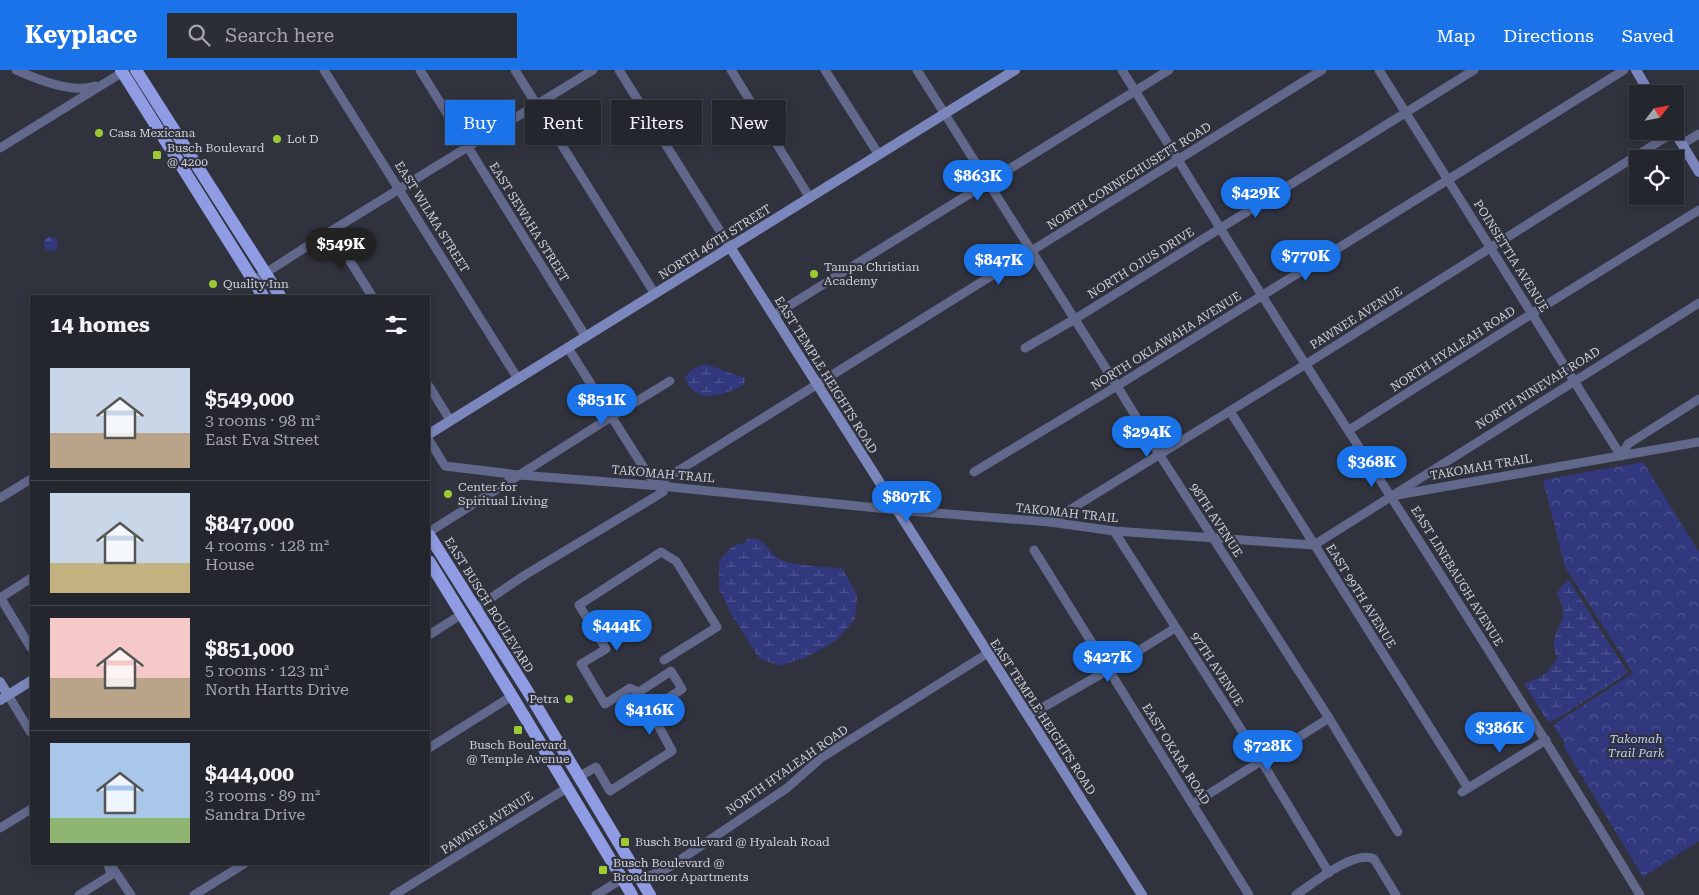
<!DOCTYPE html>
<meta charset="utf-8">
<style>
:root{--surface:#24262e;--page:#2c2e36;--text:#f1f3f6;--muted:#a3a5aa;--line:#41434a;--accent:#1a73e8}
body{margin:0;font-family:"Roboto Serif",serif;background:var(--page);color:var(--text);height:100vh;display:flex;flex-direction:column;font-size:19px;white-space:nowrap}
*{box-sizing:border-box;margin:0}
p{font-size:16px;color:var(--muted)}
.icon{flex:none;width:28px;height:28px;fill:none;stroke:currentColor;stroke-width:2;stroke-linecap:round;stroke-linejoin:round}
.map{position:relative;flex:1;overflow:hidden}
.drawer{position:absolute;left:30px;top:225px;width:400px;height:570px;display:flex;flex-direction:column;background:var(--surface);border-radius:0px;box-shadow:0 2px 8px #0003,0 0 0 1px var(--line)}
.drawer>*{flex:none}
.top-card{position:absolute;left:445px;top:30px;width:475px;height:45px;display:flex;gap:10px}
.needle{width:32px;rotate:58deg}
.buttons{position:absolute;left:1629px;top:15px;display:grid;gap:10px}
.buttons a{display:grid;place-items:center;width:55px;height:55px;border-radius:0px;background:var(--surface);box-shadow:0 2px 8px #0003,0 0 0 1px var(--line);font-size:25px}
.price{position:absolute;translate:-50% -42px;padding:0 11px;border-radius:18px;background:var(--accent);color:#fff;font-size:16px;line-height:32px;filter:drop-shadow(0 1px 2px #0008)}
.price::after{content:'';position:absolute;left:50%;top:30px;width:15px;height:11px;margin-left:-8px;background:inherit;clip-path:polygon(0 0,100% 0,50% 100%)}
.price.active{background:#222;color:#fff}
ul{padding:0;list-style:none}
li{display:flex;align-items:center;gap:15px;height:125px;padding:0 20px}
li+li{border-top:1px solid var(--line)}
li span{display:grid;place-items:center;flex:none;width:140px;height:100px;border-radius:0px;color:#555}
li>.icon{margin-inline-start:auto}
span .icon{width:60px;height:60px;fill:#fffc;stroke-width:1}
li b{font-size:21px}
h2{display:flex;justify-content:space-between;align-items:center;height:60px;padding:0 20px;font-size:21px}
.chip{padding:0 18px;border-radius:0px;background:var(--surface);box-shadow:0 2px 8px #0003,0 0 0 1px var(--line);font-size:18px;line-height:45px}
.chip.active{background:var(--accent);color:#fff}
header{display:flex;align-items:center;gap:30px;box-sizing:border-box;height:70px;padding:0 25px;background:var(--accent);color:#fff}
header strong{font-size:24px}
nav{display:flex;gap:28px;margin-inline-start:auto;font-size:18px}
.search{width:350px;height:45px;background:var(--page);display:flex;align-items:center;gap:12px;box-sizing:border-box;padding:0 18px;border-radius:0px;color:var(--muted);font-size:19px}
.map>svg:first-child{display:block}
.forest{fill:url(#forest-firs)}
.wetland{fill:url(#wetland-marsh)}
.park{fill:url(#park-crowns)}
.lines{fill:none;stroke-linecap:round;stroke-linejoin:round}
.street{stroke:#61688c;stroke-width:9}
.secondary{stroke:#7b86bd;stroke-width:10}
.primary{stroke:#8f9ce4;stroke-width:12}
.poi-dot{fill:#9cca32;stroke:#30323d;stroke-width:2}
.labels{text-anchor:middle;stroke-width:4.5;stroke-linejoin:round;paint-order:stroke}
.poi-label{font-size:12px;fill:#cfd1d8;stroke:#30323d;text-anchor:start}
.street-label{font-size:12px;fill:#cfd1d8;stroke:#30323d}
.park-label{font-size:12px;font-style:italic;fill:#c6cffb;stroke:#30323d}
</style>
<header>
<strong>Keyplace</strong>
<div class="search"><svg class="icon" aria-label="search" viewBox="0 0 24 24"><circle cx="10" cy="10" r="6"/><path d="M15 15l6 6"/></svg>Search here</div>
<nav><a>Map</a><a>Directions</a><a>Saved</a></nav>
</header>
<div class="map">
<svg width="1699" height="825" viewBox="0 0 1699 825">
<defs>
<pattern id="forest-firs" width="22" height="20" patternUnits="userSpaceOnUse" patternTransform="scale(1.25)"><rect width="22" height="20" fill="#32387e"/><path d="M5 1l3.5 6h-7zM16 11l3.5 6h-7z" fill="#4f5490"/></pattern>
<pattern id="wetland-marsh" width="20" height="14" patternUnits="userSpaceOnUse" patternTransform="scale(1.25)"><rect width="20" height="14" fill="#32387e"/><path d="M1 5h8M5 5V1M11 12h8M15 12V8" fill="none" stroke="#4f5490"/></pattern>
<pattern id="park-crowns" width="20" height="18" patternUnits="userSpaceOnUse" patternTransform="scale(1.25)"><rect width="20" height="18" fill="#32387e"/><path d="M2 6a3 3 0 1 1 6 0M12 15a3 3 0 1 1 6 0" fill="none" stroke="#4f5490"/></pattern>
</defs>
<rect width="100%" height="100%" fill="#30323d"/>
<circle class="forest" cx="51" cy="174" r="7"/>
<g class="wetland">
<path d="M705 294 745 308 744 315C724 325 695 336 685 308L691 300Z"/>
<path d="M748 468C767 467 766 481 779 489 788 495 831 498 842 498L857 525 855 549 837 570 807 587 780 596 759 588 732 545 719 519V492L728 480 736 475 744 473Z"/>
<path d="M1568 509 1628 603 1560 647 1548 652 1524 613C1541 608 1547 605 1557 589 1556 584 1553 575 1554 570 1559 551 1570 545 1557 525L1560 518Z"/>
</g>
<polygon class="park" points="1643,392 1699,482 1699,771 1643,807 1564,677 1564,672 1553,655 1633,603 1565,497 1543,410"/>
<g class="lines">
<g class="street">
<path d="M16 0C37 9 72 24 95 16"/>
<polyline points="324,0 518,309"/>
<polyline points="420,0 586,267"/>
<polyline points="515,0 655,224"/>
<polyline points="619,0 730,177"/>
<polyline points="731,0 810,128"/>
<polyline points="825,0 879,85"/>
<polyline points="917,0 1117,316 1159,384 1329,648 1398,762"/>
<path d="M1122 0C1184 98 1243 197 1306 295 1419 470 1532 646 1640 825"/>
<polyline points="1379,0 1621,386 1628,374 1699,329"/>
<polyline points="1682,74 1699,64"/>
<polyline points="0,78 123,2"/>
<polyline points="331,161 372,226"/>
<polyline points="253,211 331,161 593,0"/>
<polyline points="774,245 1169,0"/>
<polyline points="568,278 649,406 660,415"/>
<polyline points="1025,278 1075,249 1474,0"/>
<polyline points="429,316 450,350"/>
<polyline points="1230,341 1468,718"/>
<polyline points="1349,360 1533,243 1699,140"/>
<polyline points="429,370 445,396 519,405 660,416 897,440 1050,452 1114,461 1314,475 1699,233"/>
<polyline points="974,402 1117,316 1624,0"/>
<polyline points="660,416 665,409 1322,0"/>
<polyline points="1397,425 1699,372"/>
<polyline points="0,428 31,409"/>
<polyline points="1050,452 1311,291 1674,62"/>
<polyline points="1114,461 1262,692 1329,803"/>
<polyline points="429,462 611,347 670,311"/>
<polyline points="1034,480 1249,825"/>
<polyline points="0,527 31,578"/>
<polyline points="0,528 31,508"/>
<polyline points="476,538 525,505 663,422 660,416"/>
<polyline points="429,565 462,544"/>
<polyline points="8,625 31,663"/>
<polyline points="1028,646 1108,600 1175,558"/>
<polyline points="429,678 512,626"/>
<polyline points="580,706 596,697 610,721 672,681 650,640 682,619 671,601 639,622 630,618 605,634 581,594 606,579 579,535 661,482 676,491 717,557 664,590"/>
<polyline points="1462,722 1546,670"/>
<polyline points="1193,734 1329,648"/>
<polyline points="0,758 31,739"/>
<polyline points="110,794 131,825"/>
<polyline points="79,825 111,805 108,794"/>
<polyline points="194,825 244,794"/>
<polyline points="394,825 567,718"/>
<polyline points="596,825 622,809 647,807 668,798 787,718 821,688 988,583"/>
<path d="M1296 825C1312 814 1355 779 1374 789L1396 825"/>
</g>
<g class="secondary">
<polyline points="1636,0 1650,24"/>
<polyline points="1674,61 1699,102"/>
<polyline points="730,177 1142,825"/>
<polyline points="429,364 1015,0"/>
<polyline points="0,612 8,625"/>
<polyline points="0,630 31,611"/>
</g>
<g class="primary">
<polyline points="121,0 263,226"/>
<polyline points="136,0 280,226"/>
<polyline points="429,465 525,617 650,825"/>
<polyline points="429,491 512,626 632,825"/>
</g>
</g>
<g class="poi-dot">
<circle cx="99" cy="63" r="5"/>
<circle cx="277" cy="69" r="5"/>
<rect x="152" y="80" width="10" height="10" rx="2.5"/>
<circle cx="814" cy="204" r="5"/>
<circle cx="213" cy="214" r="5"/>
<circle cx="448" cy="424" r="5"/>
<circle cx="569" cy="629" r="5"/>
<rect x="513" y="655" width="10" height="10" rx="2.5"/>
<rect x="620" y="767" width="10" height="10" rx="2.5"/>
<rect x="598" y="795" width="10" height="10" rx="2.5"/>
</g>
<g class="labels">
<g class="poi-label">
<text x="109" y="67">Casa Mexicana</text>
<text x="287" y="73">Lot D</text>
<text x="167" y="82">Busch Boulevard<tspan x="167" dy="14">@ 4200</tspan></text>
<text x="824" y="201">Tampa Christian<tspan x="824" dy="14">Academy</tspan></text>
<text x="223" y="218">Quality Inn</text>
<text x="458" y="421">Center for<tspan x="458" dy="14">Spiritual Living</tspan></text>
<text x="559" y="633" text-anchor="end">Petra</text>
<text x="518" y="679" text-anchor="middle">Busch Boulevard<tspan x="518" dy="14">@ Temple Avenue</tspan></text>
<text x="635" y="776">Busch Boulevard @ Hyaleah Road</text>
<text x="613" y="797">Busch Boulevard @<tspan x="613" dy="14">Broadmoor Apartments</tspan></text>
</g>
<g class="street-label">
<text transform="translate(1129 106) rotate(-32)" y="4">NORTH CONNECHUSETT ROAD</text>
<text transform="translate(432 147) rotate(58)" y="4">EAST WILMA STREET</text>
<text transform="translate(529 152) rotate(58)" y="4">EAST SEWAHA STREET</text>
<text transform="translate(715 172) rotate(-32)" y="4">NORTH 46TH STREET</text>
<text transform="translate(1511 186) rotate(58)" y="4">POINSETTIA AVENUE</text>
<text transform="translate(1141 193) rotate(-32)" y="4">NORTH OJUS DRIVE</text>
<text transform="translate(1356 248) rotate(-32)" y="4">PAWNEE AVENUE</text>
<text transform="translate(1166 271) rotate(-32)" y="4">NORTH OKLAWAHA AVENUE</text>
<text transform="translate(1453 279) rotate(-33)" y="4">NORTH HYALEAH ROAD</text>
<text transform="translate(826 305) rotate(58)" y="4">EAST TEMPLE HEIGHTS ROAD</text>
<text transform="translate(1538 318) rotate(-32)" y="4">NORTH NINEVAH ROAD</text>
<text transform="translate(1481 397) rotate(-10)" y="4">TAKOMAH TRAIL</text>
<text transform="translate(663 404) rotate(5)" y="4">TAKOMAH TRAIL</text>
<text transform="translate(1067 443) rotate(6)" y="4">TAKOMAH TRAIL</text>
<text transform="translate(1216 450) rotate(57)" y="4">98TH AVENUE</text>
<text transform="translate(1457 506) rotate(58)" y="4">EAST LINEBAUGH AVENUE</text>
<text transform="translate(1361 526) rotate(58)" y="4">EAST 99TH AVENUE</text>
<text transform="translate(489 535) rotate(58)" y="4">EAST BUSCH BOULEVARD</text>
<text transform="translate(1217 599) rotate(57)" y="4">97TH AVENUE</text>
<text transform="translate(1043 647) rotate(57)" y="4">EAST TEMPLE HEIGHTS ROAD</text>
<text transform="translate(1176 684) rotate(58)" y="4">EAST OKARA ROAD</text>
<text transform="translate(787 700) rotate(-35)" y="4">NORTH HYALEAH ROAD</text>
<text transform="translate(487 753) rotate(-32)" y="4">PAWNEE AVENUE</text>
</g>
<g class="park-label">
<text x="1636" y="673">Takomah<tspan x="1636" dy="14">Trail Park</tspan></text>
</g>
</g>
</svg>
<div class="buttons">
<a><svg class="needle" viewBox="-14 -14 28 28"><path d="M0-13l5 13h-10z" fill="#e53935"/><path d="M0 13l5-13h-10z" fill="#a3a5aa"/></svg></a>
<a><svg class="icon" aria-label="locate" viewBox="0 0 24 24"><circle cx="12" cy="12" r="6"/><path d="M12 2v4M12 18v4M2 12h4M18 12h4"/></svg></a>
</div>
<b class="price" style="left:978px;top:132px">$863K</b>
<b class="price" style="left:1256px;top:149px">$429K</b>
<b class="price active" style="left:341px;top:200px">$549K</b>
<b class="price" style="left:1306px;top:212px">$770K</b>
<b class="price" style="left:999px;top:216px">$847K</b>
<b class="price" style="left:602px;top:356px">$851K</b>
<b class="price" style="left:1147px;top:388px">$294K</b>
<b class="price" style="left:1372px;top:418px">$368K</b>
<b class="price" style="left:907px;top:453px">$807K</b>
<b class="price" style="left:617px;top:582px">$444K</b>
<b class="price" style="left:1108px;top:613px">$427K</b>
<b class="price" style="left:650px;top:666px">$416K</b>
<b class="price" style="left:1500px;top:684px">$386K</b>
<b class="price" style="left:1268px;top:702px">$728K</b>
<div class="top-card">
<a class="chip active">Buy</a>
<a class="chip">Rent</a>
<a class="chip">Filters</a>
<a class="chip">New</a>
</div>
<section class="drawer">
<h2>14 homes<svg class="icon" aria-label="filters" viewBox="0 0 24 24"><path d="M4 7h16M4 17h16"/><circle cx="9" cy="7" r="2"/><circle cx="15" cy="17" r="2"/></svg></h2>
<ul>
<li><span style="background:linear-gradient(#c9d6e8 65%,#b9a48a 0)"><svg class="icon" aria-label="home" viewBox="0 0 24 24"><path d="M3 11l9-7 9 7M6 9v11h12V9"/></svg></span><div><b>$549,000</b><p>3 rooms · 98 m²</p><p>East Eva Street</p></div></li>
<li><span style="background:linear-gradient(#c9d6e8 70%,#c2b280 0)"><svg class="icon" aria-label="home" viewBox="0 0 24 24"><path d="M3 11l9-7 9 7M6 9v11h12V9"/></svg></span><div><b>$847,000</b><p>4 rooms · 128 m²</p><p>House</p></div></li>
<li><span style="background:linear-gradient(#f6c9c9 60%,#b9a48a 0)"><svg class="icon" aria-label="home" viewBox="0 0 24 24"><path d="M3 11l9-7 9 7M6 9v11h12V9"/></svg></span><div><b>$851,000</b><p>5 rooms · 123 m²</p><p>North Hartts Drive</p></div></li>
<li><span style="background:linear-gradient(#a9c7e8 75%,#8fb573 0)"><svg class="icon" aria-label="home" viewBox="0 0 24 24"><path d="M3 11l9-7 9 7M6 9v11h12V9"/></svg></span><div><b>$444,000</b><p>3 rooms · 89 m²</p><p>Sandra Drive</p></div></li>
</ul>
</section>
</div>
